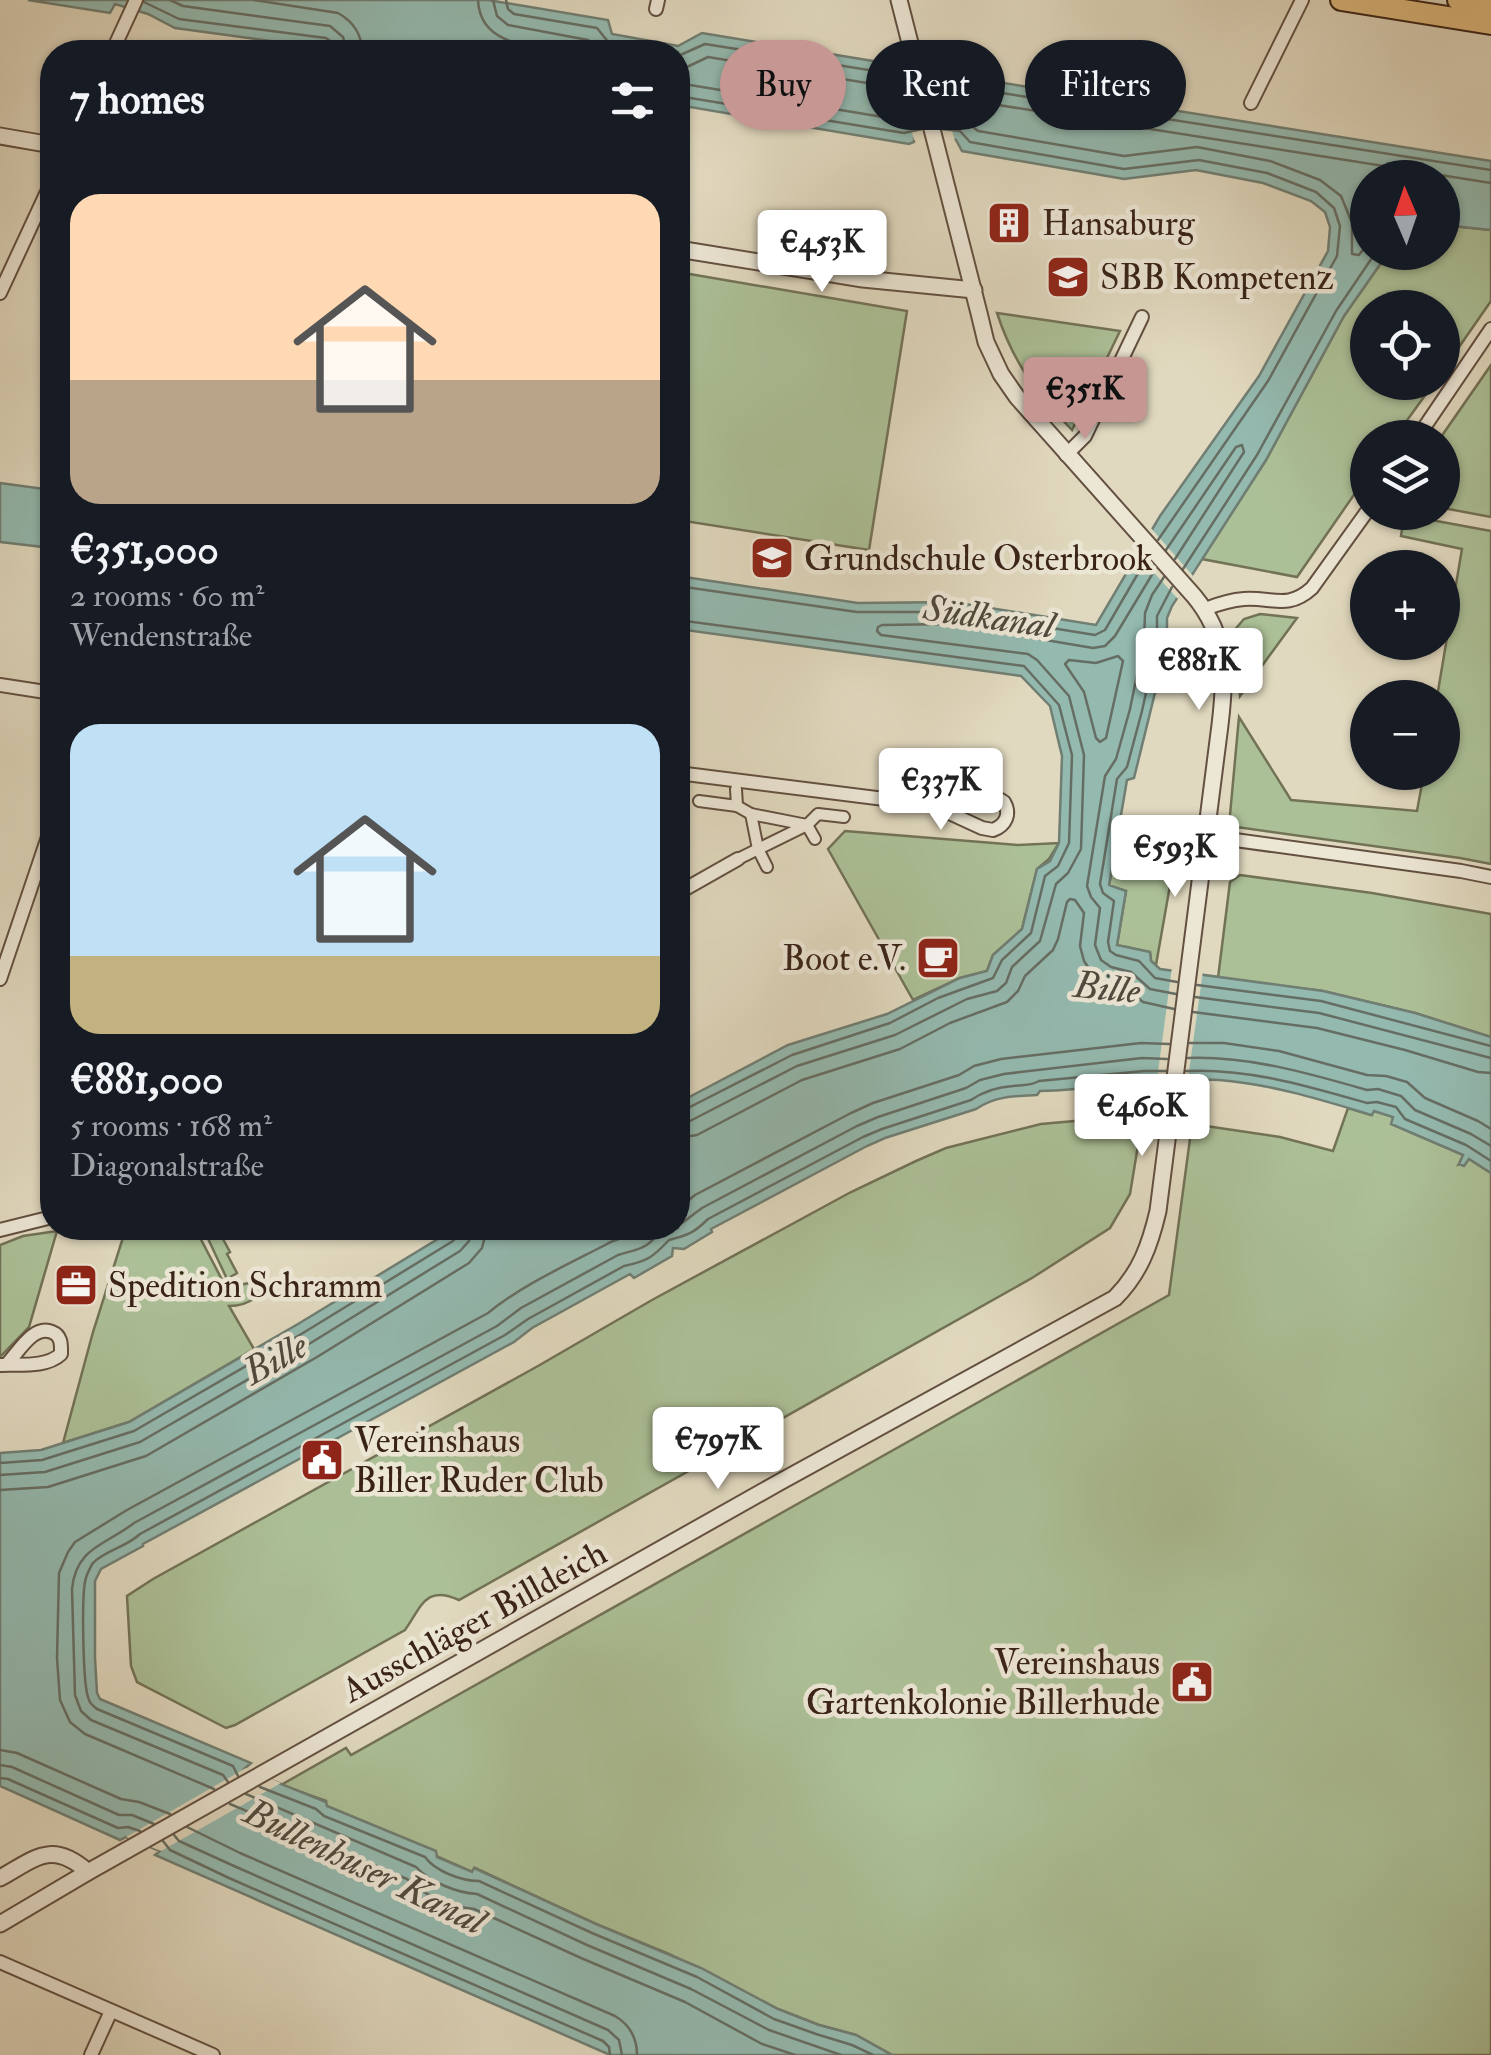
<!DOCTYPE html>
<meta charset="utf-8">
<style>
:root{--surface:#171b24;--page:#242831;--text:#f1f3f6;--muted:#9ea1a6;--accent:#c59692}
body{margin:0;font-family:"IM FELL Double Pica",serif;background:var(--page);color:var(--text);height:100vh;display:flex;flex-direction:column;font-size:38px;white-space:nowrap}
*{box-sizing:border-box;margin:0}
p{font-size:32px;color:var(--muted)}
.icon{flex:none;width:55px;height:55px;fill:none;stroke:currentColor;stroke-width:2;stroke-linecap:round;stroke-linejoin:round}
.map{position:relative;flex:1;overflow:hidden}
.drawer{position:absolute;left:40px;top:40px;width:650px;height:1200px;display:flex;flex-direction:column;background:var(--surface);border-radius:40px;box-shadow:0 2px 8px #0004}
.drawer>*{flex:none}
.top-card{position:absolute;left:720px;top:40px;width:620px;height:90px;display:flex;gap:20px}
.needle{width:65px;rotate:358deg}
.controls{position:absolute;left:1350px;top:160px;display:grid;gap:20px}
.controls a{display:grid;place-items:center;width:110px;height:110px;border-radius:50%;background:var(--surface);box-shadow:0 2px 8px #0004;font-size:50px}
.price{position:absolute;translate:-50% -85px;padding:0 22px;border-radius:10px;background:#fff;color:#222;font-size:32px;line-height:65px;filter:drop-shadow(0 2px 5px #0008)}
.price::after{content:'';position:absolute;left:50%;top:60px;width:30px;height:22px;margin-left:-15px;background:inherit;clip-path:polygon(0 0,100% 0,50% 100%)}
.price.selected{background:var(--accent);color:#111}
ul{padding:0;list-style:none}
li{display:grid;align-content:center;gap:20px;height:530px;padding:0 30px}
li span{display:grid;place-items:center;height:310px;border-radius:30px;color:#555}
li>.icon{margin-inline-start:auto}
span .icon{width:180px;height:180px;fill:#fffc;stroke-width:1}
li b{font-size:42px}
h2{display:flex;justify-content:space-between;align-items:center;height:120px;padding:0 30px;font-size:42px}
.chip{padding:0 35px;border-radius:45px;background:var(--surface);box-shadow:0 2px 8px #0004;font-size:35px;line-height:90px}
.chip.selected{background:var(--accent);color:#111}
.map>svg:first-child{display:block}
.green{fill:#acc097;stroke:#727257;stroke-width:2.5}
.water{fill:#94bab0;stroke:#707e73;stroke-width:2.5}
.pier{fill:#e1d9bf}
.lines{fill:none;stroke-linecap:round;stroke-linejoin:round}
.shore{stroke:#666e64;stroke-width:2.5}
.pedestrian-casing{stroke:#635041;stroke-width:14}
.minor-casing{stroke:#635041;stroke-width:16}
.tertiary-casing{stroke:#635041;stroke-width:19}
.primary-casing{stroke:#392317;stroke-width:24}
.pedestrian{stroke:#ece6d5;stroke-width:10}
.minor{stroke:#ece6d5;stroke-width:12}
.tertiary{stroke:#ece6d5;stroke-width:15}
.primary{stroke:#e0bc80;stroke-width:20}
.labels{text-anchor:middle;stroke-width:9;stroke-linejoin:round;paint-order:stroke}
.poi-label{font-size:35px;fill:#392317;stroke:#ece6d5;text-anchor:start}
.street-label{font-size:35px;fill:#392317;stroke:#ece6d5}
.water-label{font-size:38px;font-style:italic;fill:#50493d;stroke:#ece6d5}
</style>
<div class="map">
<svg width="1491" height="2055" viewBox="0 0 1491 2055">
<rect width="100%" height="100%" fill="#e1d9bf"/>
<filter id="stains"><feTurbulence type="fractalNoise" baseFrequency=".002" numOctaves="4"/><feColorMatrix values="0 0 0 0 .2 0 0 0 0 .09 0 0 0 0 .02 0 0 0 .5 -.17"/></filter>
<radialGradient id="worn" r=".72"><stop offset=".6" stop-color="#630" stop-opacity="0"/><stop offset="1" stop-color="#630" stop-opacity=".3"/></radialGradient>
<g class="green">
<polygon points="1443,225 1491,230 1491,301 1443,370 1442,308 1368,308 1368,382 1434,383 1395,437 1368,438 1367,476 1297,577 1202,559 1266,460 1344,316 1388,253 1442,252"/>
<polygon points="678,272 907,311 869,550 678,520"/>
<path d="M997 313 1120 331 1072 430C1036 393 1013 362 997 313Z"/>
<polygon points="1491,365 1491,517 1443,508 1441,437"/>
<polygon points="1404,515 1491,531 1491,864 1460,858 1229,826 1239,717 1291,800 1417,811 1424,773 1442,772 1442,698 1437,697 1462,549 1401,536"/>
<polygon points="1260,614 1297,618 1240,696 1236,648 1232,633 1244,619"/>
<polygon points="845,831 1018,845 1059,843 1049,859 1037,869 1022,929 993,955 987,971 960,978 913,1000 828,849"/>
<polygon points="1116,847 1147,852 1172,874 1156,965 1151,961 1150,952 1117,945 1126,891 1109,886"/>
<polygon points="1240,875 1372,893 1491,914 1491,1037 1415,1013 1323,991 1218,978 1230,882"/>
<path d="M1348 1108 1371 1115 1374 1111 1394 1117 1392 1124 1464 1155 1459 1164 1469 1159 1491 1173V2055H892L856 2035 819 2025 778 2009 669 1954 596 1924 475 1868 473 1872C423 1851 376 1826 326 1806V1801L281 1785 346 1748 351 1755 1169 1295 1192 1124 1280 1137 1333 1151Z"/>
<path d="M1143 1115 1130 1194 1110 1228 1032 1278 459 1600C425 1584 421 1608 405 1630L235 1725 226 1728 137 1682 131 1666 127 1596 153 1579 538 1366 652 1300 851 1192 916 1161 946 1148 1041 1124Z"/>
<path d="M126 1228H195L231 1297 244 1284 261 1281 265 1288C256 1300 244 1306 229 1306L254 1349 129 1422 63 1443 93 1332Z"/>
<polygon points="203,1228 217,1228 230,1252 227,1254 237,1273 227,1279"/>
<polygon points="57,1231 29,1327 0,1357 0,1245 23,1236"/>
</g>
<g class="water">
<path d="M28 0H488L608 20 612 34 678 46 702 33 885 63 895 70 898 79 941 80 947 74 1491 161V230L1443 225 1442 178H1368V252L1388 253 1344 316 1266 460 1172 606 1167 618V644L1134 778 1127 780 1109 885 1126 891 1117 945 1150 952 1151 961 1160 969 1323 991 1415 1013 1491 1037V1173L1469 1159 1464 1166 1459 1164 1463 1155 1391 1124 1393 1117 1374 1111 1372 1115C1322 1100 1271 1084 1219 1080 1159 1077 1100 1090 1040 1091L1037 1095C1015 1096 995 1096 976 1109L885 1138 867 1146 711 1229 712 1232 684 1249 673 1248 672 1256 634 1278 630 1274 532 1328 514 1342 143 1544V1546L101 1569 95 1581V1658L97 1693 100 1699 251 1763 244 1769 326 1802 327 1806 436 1851 437 1857 472 1872 474 1868 596 1924 701 1968 778 2009 819 2025 856 2035 892 2055H610L155 1855 160 1851 126 1837 120 1840 0 1786V1453L41 1450 129 1422 298 1324 456 1228H678V1103L788 1045 887 1014 960 978 987 971 993 955 1022 929 1037 869 1050 861 1059 843 1062 756 1050 706 1021 676 678 629V576L858 603 953 602 1096 625 1160 516 1259 376 1328 251 1330 227 1325 212 1311 201 1263 183 1196 170 1124 179 962 151 956 140 914 138V142L909 144 678 105V52H353L175 28 148 14 115 4 110 13Z"/>
<polygon points="0,483 52,490 52,548 0,542"/>
</g>
<g class="pier">
<polygon points="897,76 939,78 955,142 914,140"/>
<polygon points="1150,527 1193,576 1178,599 1136,553"/>
<polygon points="1172,967 1203,971 1187,1086 1156,1087"/>
<polygon points="246,1768 281,1783 161,1851 126,1837"/>
</g>
<g class="lines">
<g class="shore">
<polyline points="170,0 183,6 330,26 343,37 347,52"/>
<path d="M254 0 338 13C354 22 362 34 362 52"/>
<path d="M478 0C480 49 538 46 575 52"/>
<polyline points="493,0 497,16 508,25 588,40 600,52"/>
<polyline points="506,0 508,9 514,14 597,28 609,43 656,52"/>
<polyline points="144,2 179,19 326,38 333,43 335,52"/>
<polyline points="678,56 705,44 881,72 894,87 911,89"/>
<polyline points="678,69 687,67 708,57 873,84 890,99 915,102"/>
<polyline points="678,83 901,120 918,116"/>
<polyline points="932,90 941,90 951,85 1491,170"/>
<polyline points="678,96 904,133 922,129"/>
<polyline points="935,102 954,98 1491,183"/>
<polyline points="939,117 963,119 978,131 1124,156 1197,147 1270,161 1320,180 1341,196 1352,223 1352,254 1359,255 1368,243"/>
<polyline points="942,129 960,131 970,142 1124,169 1199,160 1267,173 1316,192 1334,208 1340,226 1337,256 1268,381 1158,540"/>
<polyline points="1166,550 1236,447 1242,445 1244,452 1175,559"/>
<polyline points="1183,569 1257,455 1336,311 1376,252"/>
<polyline points="1164,577 1152,595 1145,613 1144,641 1130,709 1116,759 1105,776 1087,886 1091,897 1100,908 1095,945 1101,960 1111,967 1131,972 1150,989 1176,994"/>
<polyline points="678,586 857,612 952,612 1095,635 1105,630 1147,558"/>
<polyline points="1172,587 1157,616 1157,643 1142,711 1127,767 1117,779 1100,884 1103,893 1114,901 1108,942 1110,951 1116,955 1139,961 1155,978 1177,982"/>
<polyline points="678,620 1024,666 1059,705 1072,755 1069,843 1058,866 1045,876 1031,933 1002,960 993,978 938,998 890,1023 792,1055 686,1109 678,1111"/>
<polygon points="1118,656 1123,661 1106,738 1100,742 1096,738 1084,692 1065,664 1069,660 1096,663"/>
<polyline points="1197,985 1321,1001 1491,1046"/>
<polyline points="1195,997 1319,1013 1491,1058"/>
<polyline points="1193,1012 1317,1028 1405,1050 1478,1072 1491,1073"/>
<polyline points="1190,1043 1224,1043 1279,1051 1367,1075 1386,1076 1407,1082 1425,1098 1478,1121 1491,1129"/>
<path d="M1188 1058C1249 1056 1308 1073 1367 1090L1378 1089 1401 1096 1415 1110 1471 1134 1491 1146"/>
<path d="M1186 1071C1248 1068 1308 1086 1367 1103L1377 1102 1396 1107 1405 1119 1466 1145 1491 1161"/>
<polyline points="678,1123 690,1121 797,1066 895,1035 967,999 997,991 1006,983 1012,967 1040,941 1056,884 1068,873 1081,849 1084,755 1069,696 1037,660 1028,654 881,635 877,631 878,627 882,625 951,624 1093,648 1105,646 1115,636 1156,568"/>
<polyline points="678,1138 697,1135 802,1080 900,1049 950,1023 1007,1002 1018,991 1025,976 1053,950 1058,939 1067,902 1070,899 1075,900 1084,913 1080,946 1084,961 1090,970 1103,979 1122,985 1143,1002 1174,1009"/>
<polyline points="678,1209 695,1195 851,1113 873,1103 959,1075 974,1066 1001,1059 1141,1043 1169,1044"/>
<polyline points="678,1226 702,1208 857,1126 878,1117 966,1088 980,1080 1004,1074 1142,1058 1167,1059"/>
<polyline points="0,1463 42,1460 134,1431 303,1333 453,1241 458,1235 459,1228"/>
<polyline points="0,1475 45,1472 140,1442 309,1344 460,1251 469,1241 472,1228"/>
<polyline points="0,1490 48,1487 146,1456 317,1357 469,1263 482,1248 487,1228"/>
<polyline points="0,1750 17,1753 121,1799 139,1802 170,1814"/>
<polyline points="0,1765 12,1767 119,1815 132,1815 154,1824"/>
<path d="M238 1776 233 1766 97 1709C91 1704 90 1704 88 1697 83 1682 81 1592 86 1578 86 1576 92 1564 93 1563 105 1550 127 1547 140 1534L505 1335 528 1319 624 1266C648 1261 653 1257 669 1240 688 1235 694 1233 708 1219L863 1137 882 1129 971 1100C984 1091 998 1087 1013 1086 1023 1085 1030 1086 1039 1081L1144 1071H1166"/>
<polyline points="0,1778 8,1779 118,1828 128,1827 140,1831"/>
<path d="M228 1782 223 1775 91 1720 81 1711 75 1695 72 1589C76 1547 106 1545 134 1523L497 1326 521 1308 618 1255C629 1251 639 1251 648 1244 655 1239 658 1232 666 1228"/>
<path d="M260 1787 316 1809 324 1816 425 1857C435 1871 461 1881 479 1881L592 1933 697 1977 774 2019 816 2034 852 2045 873 2055"/>
<path d="M214 1789 85 1734 70 1722 60 1700 57 1658 59 1573 68 1552 75 1542 127 1510 488 1313C522 1285 567 1265 607 1244 619 1237 632 1237 643 1228"/>
<path d="M246 1794 416 1867C430 1882 457 1893 477 1894L587 1945 691 1989 769 2030 841 2055"/>
<path d="M230 1804 407 1879C423 1895 451 1907 474 1909L581 1958 685 2002 762 2044 795 2055"/>
<path d="M187 1827 240 1853 615 2016C630 2025 637 2037 637 2055"/>
<polyline points="174,1835 179,1841 234,1866 608,2030 619,2040 622,2055"/>
<polyline points="163,1841 170,1850 229,1878 603,2041 609,2047 610,2055"/>
</g>
<defs>
<g id="pedestrian">
<polyline points="736,789 737,806"/>
<polyline points="699,801 737,806 751,814 807,825 818,814 844,817"/>
<polyline points="751,814 758,849 767,867"/>
<polyline points="738,859 807,825 815,839"/>
</g>
<g id="minor">
<polyline points="656,9 658,0"/>
<polyline points="112,52 136,0"/>
<polyline points="1251,103 1302,0"/>
<polyline points="0,293 52,181"/>
<polyline points="1417,438 1491,329"/>
<polyline points="1066,455 1085,436 1142,317"/>
<path d="M1205 609C1218 604 1230 600 1244 599 1272 597 1288 610 1312 588L1368 510"/>
<polyline points="0,685 52,693"/>
<polyline points="678,773 932,805"/>
<path d="M987 795 994 796 1004 802C1011 814 1006 825 993 830L982 828 932 805Z"/>
<polyline points="1206,836 1461,871 1491,877"/>
<polyline points="678,893 738,859"/>
<polyline points="0,979 52,825"/>
<polyline points="0,1230 52,1217"/>
<path d="M0 1365C19 1364 46 1368 61 1354 61 1345 62 1336 52 1332 33 1324 18 1353 6 1365"/>
<polyline points="0,1962 213,2055"/>
<polyline points="91,2055 111,2011"/>
</g>
<g id="tertiary">
<polyline points="0,136 52,145"/>
<polyline points="678,249 863,279 974,290"/>
<path d="M0 1878C36 1858 52 1840 88 1872"/>
<path d="M0 1924 88 1872 778 1483 1115 1298C1140 1273 1150 1245 1158 1211L1220 725C1226 675 1228 637 1194 596L1017 397 1001 374 986 342 979 313 899 0"/>
</g>
<g id="primary">
<polyline points="1341,0 1491,24"/>
<polyline points="1458,0 1491,5"/>
</g>
</defs>
<use href="#pedestrian" class="pedestrian-casing"/>
<use href="#minor" class="minor-casing"/>
<use href="#tertiary" class="tertiary-casing"/>
<use href="#primary" class="primary-casing"/>
<use href="#pedestrian" class="pedestrian"/>
<use href="#minor" class="minor"/>
<use href="#tertiary" class="tertiary"/>
<use href="#primary" class="primary"/>
</g>
<defs>
<symbol id="building-square" viewBox="-11 -11 22 22"><rect x="-9" y="-9" width="18" height="18" rx="4" fill="#8f2418" stroke="#ece6d5"/><path d="M-4-6H4V6H1V3H-1V6H-4ZM-2.5-4.3h1.7v1.8h-1.7ZM.8-4.3h1.7v1.8H.8ZM-2.5-1h1.7V.8h-1.7ZM.8-1h1.7V.8H.8Z" fill="#fff"/></symbol>
<symbol id="school-square" viewBox="-11 -11 22 22"><rect x="-9" y="-9" width="18" height="18" rx="4" fill="#8f2418" stroke="#ece6d5"/><path d="M0-5L7-2L0 1L-7-2ZM-4 1L0 2.5L4 1V4Q0 6-4 4Z" fill="#fff"/></symbol>
<symbol id="cafe-square" viewBox="-11 -11 22 22"><rect x="-9" y="-9" width="18" height="18" rx="4" fill="#8f2418" stroke="#ece6d5"/><path d="M-5.5-4.5H6V0H3Q3 3.5 0 3.5H-2.5Q-5.5 3.5-5.5 0ZM3-3.2v2h1.7v-2ZM-6 4.5H4V6H-6Z" fill="#fff"/></symbol>
<symbol id="office-square" viewBox="-11 -11 22 22"><rect x="-9" y="-9" width="18" height="18" rx="4" fill="#8f2418" stroke="#ece6d5"/><path d="M-6-3h4V-5.5h4V-3h4V5H-6ZM-1-4.5V-3h2v-1.5ZM-6 0V1H6V0Z" fill="#fff"/></symbol>
<symbol id="civic-square" viewBox="-11 -11 22 22"><rect x="-9" y="-9" width="18" height="18" rx="4" fill="#8f2418" stroke="#ece6d5"/><path d="M-.6-6.5H3V-4.5H.6V-3L4-1V1h2V6H-6V1h2V-1L-.6-3ZM-1.2 2.5V6h2.4V2.5Z" fill="#fff"/></symbol>
</defs>
<g fill-rule="evenodd">
<use href="#building-square" x="984" y="198" width="50" height="50"/>
<use href="#school-square" x="1043" y="252" width="50" height="50"/>
<use href="#school-square" x="747" y="533" width="50" height="50"/>
<use href="#cafe-square" x="913" y="933" width="50" height="50"/>
<use href="#office-square" x="51" y="1260" width="50" height="50"/>
<use href="#civic-square" x="297" y="1435" width="50" height="50"/>
<use href="#civic-square" x="1167" y="1657" width="50" height="50"/>
</g>
<g class="labels">
<g class="poi-label">
<text x="1042" y="235">Hansaburg</text>
<text x="1100" y="289">SBB Kompetenz</text>
<text x="804" y="570">Grundschule Osterbrook</text>
<text x="906" y="970" text-anchor="end">Boot e.V.</text>
<text x="108" y="1297">Spedition Schramm</text>
<text x="354" y="1452">Vereinshaus<tspan x="354" dy="40">Biller Ruder Club</tspan></text>
<text x="1160" y="1674" text-anchor="end">Vereinshaus<tspan x="1160" dy="40">Gartenkolonie Billerhude</tspan></text>
</g>
<g class="street-label">
<text transform="translate(474 1621) rotate(-29)" y="12">Ausschläger Billdeich</text>
</g>
<g class="water-label">
<text transform="translate(989 616) rotate(8)" y="13">Südkanal</text>
<text transform="translate(1107 987) rotate(6)" y="13">Bille</text>
<text transform="translate(275 1358) rotate(-29)" y="13">Bille</text>
<text transform="translate(365 1866) rotate(26)" y="13">Bullenhuser Kanal</text>
</g>
</g>
<rect width="100%" height="100%" filter="url(#stains)"/>
<rect width="100%" height="100%" fill="url(#worn)"/>
</svg>
<div class="controls">
<a><svg class="needle" viewBox="-14 -14 28 28"><path d="M0-13l5 13h-10z" fill="#e53935"/><path d="M0 13l5-13h-10z" fill="#9ea1a6"/></svg></a>
<a><svg class="icon" aria-label="locate" viewBox="0 0 24 24"><circle cx="12" cy="12" r="6"/><path d="M12 2v4M12 18v4M2 12h4M18 12h4"/></svg></a>
<a><svg class="icon" aria-label="layers" viewBox="0 0 24 24"><path d="M12 4l9 5-9 5-9-5zM3 14l9 5 9-5"/></svg></a>
<a>+</a>
<a>−</a>
</div>
<b class="price" style="left:822px;top:295px">€453K</b>
<b class="price selected" style="left:1085px;top:442px">€351K</b>
<b class="price" style="left:1199px;top:713px">€881K</b>
<b class="price" style="left:941px;top:833px">€337K</b>
<b class="price" style="left:1175px;top:900px">€593K</b>
<b class="price" style="left:1142px;top:1159px">€460K</b>
<b class="price" style="left:718px;top:1492px">€797K</b>
<div class="top-card">
<a class="chip selected">Buy</a>
<a class="chip">Rent</a>
<a class="chip">Filters</a>
</div>
<section class="drawer">
<h2>7 homes<svg class="icon" aria-label="filters" viewBox="0 0 24 24"><path d="M4 7h16M4 17h16"/><circle cx="9" cy="7" r="2"/><circle cx="15" cy="17" r="2"/></svg></h2>
<ul>
<li><span style="background:linear-gradient(#ffd9b3 60%,#b9a48a 0)"><svg class="icon" aria-label="home" viewBox="0 0 24 24"><path d="M3 11l9-7 9 7M6 9v11h12V9"/></svg></span><div><b>€351,000</b><p>2 rooms · 60 m²</p><p>Wendenstraße</p></div></li>
<li><span style="background:linear-gradient(#bfe0f5 75%,#c2b280 0)"><svg class="icon" aria-label="home" viewBox="0 0 24 24"><path d="M3 11l9-7 9 7M6 9v11h12V9"/></svg></span><div><b>€881,000</b><p>5 rooms · 168 m²</p><p>Diagonalstraße</p></div></li>
</ul>
</section>
</div>
